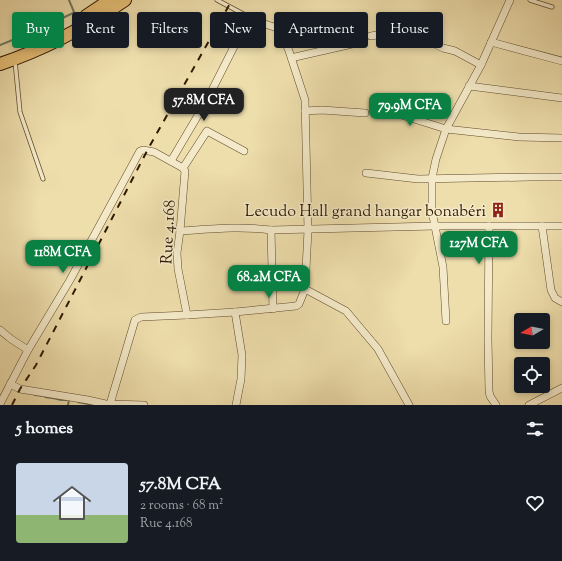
<!DOCTYPE html>
<meta charset="utf-8">
<style>
:root{--surface:#171b24;--page:#242831;--text:#f1f3f6;--muted:#9ea1a6;--line:#363941;--accent:#0b8043}
body{margin:0;font-family:"Sorts Mill Goudy",serif;background:var(--page);color:var(--text);height:100vh;display:flex;flex-direction:column;font-size:15px;white-space:nowrap}
*{box-sizing:border-box;margin:0}
p{font-size:13px;color:var(--muted)}
.icon{flex:none;width:22px;height:22px;fill:none;stroke:currentColor;stroke-width:2;stroke-linecap:round;stroke-linejoin:round}
.map{position:relative;height:405px;overflow:hidden}
.side{display:flex;flex-direction:column;background:var(--surface);flex:1}
.side>*{flex:none}
.top-card{position:absolute;left:12px;top:12px;width:538px;height:36px;display:flex;gap:8px}
.needle{width:26px;rotate:260deg}
.fabs{position:absolute;left:514px;top:313px;display:grid;gap:8px}
.fabs a{display:grid;place-items:center;width:36px;height:36px;border-radius:4px;background:var(--surface);box-shadow:0 2px 6px #0003;font-size:20px}
.price{position:absolute;translate:-50% -34px;padding:0 9px;border-radius:8px;background:var(--accent);color:#fff;font-size:13px;line-height:26px;filter:drop-shadow(0 1px 2px #0008)}
.price::after{content:'';position:absolute;left:50%;top:24px;width:12px;height:9px;margin-left:-6px;background:inherit;clip-path:polygon(0 0,100% 0,50% 100%)}
.price.on{background:#222;color:#fff}
ul{padding:0;list-style:none}
li{display:flex;align-items:center;gap:12px;height:100px;padding:0 16px}
li+li{border-top:1px solid var(--line)}
li span{display:grid;place-items:center;flex:none;width:112px;height:80px;border-radius:4px;color:#555}
li>.icon{margin-inline-start:auto}
span .icon{width:48px;height:48px;fill:#fffc;stroke-width:1}
li b{font-size:17px}
h2{display:flex;justify-content:space-between;align-items:center;height:48px;padding:0 16px;font-size:17px}
.pill{padding:0 14px;border-radius:4px;background:var(--surface);box-shadow:0 2px 6px #0003;font-size:14px;line-height:36px}
.pill.on{background:var(--accent);color:#fff}
.map>svg:first-child{display:block}
.lines{fill:none;stroke-linecap:round;stroke-linejoin:round}
.stream{stroke:#6f7b63;stroke-width:2}
.service-casing{stroke:#5f4a2c;stroke-width:5}
.minor-casing{stroke:#5f4a2c;stroke-width:8}
.trunk-casing{stroke:#2f1901;stroke-width:14}
.service{stroke:#f4eac9;stroke-width:3.5}
.minor{stroke:#f4eac9;stroke-width:7}
.trunk{stroke:#e7bf76;stroke-width:12}
.rail{stroke:#2f1901;stroke-width:2;stroke-dasharray:7 7;stroke-linecap:butt}
.labels{text-anchor:middle;stroke-width:3;stroke-linejoin:round;paint-order:stroke}
.poi-label{font-size:16px;fill:#2f1901;stroke:#f4eac9;text-anchor:end}
.street-label{font-size:16px;fill:#2f1901;stroke:#f4eac9}
</style>
<div class="map">
<svg width="562" height="405" viewBox="0 0 562 405">
<rect width="100%" height="100%" fill="#eedeac"/>
<filter id="stains"><feTurbulence type="fractalNoise" baseFrequency=".005" numOctaves="4"/><feColorMatrix values="0 0 0 0 .2 0 0 0 0 .09 0 0 0 0 .02 0 0 0 .5 -.17"/></filter>
<radialGradient id="worn" r=".72"><stop offset=".6" stop-color="#630" stop-opacity="0"/><stop offset="1" stop-color="#630" stop-opacity=".3"/></radialGradient>
<g class="lines">
<g class="stream">
<polyline points="0,45 35,31 71,14 74,12 69,0"/>
<polyline points="35,395 44,396"/>
<polyline points="45,397 52,398"/>
<polyline points="53,398 61,400"/>
<polyline points="62,400 69,400 68,405"/>
<polyline points="78,402 93,405"/>
</g>
<defs>
<g id="service">
<polyline points="217,0 249,17"/>
<polyline points="530,0 552,7"/>
<polyline points="15,61 20,112 43,179"/>
</g>
<g id="minor">
<polyline points="371,36 388,33 418,36 443,48 455,51 481,65"/>
<polyline points="491,42 562,61"/>
<polyline points="292,59 295,57 361,42"/>
<polyline points="469,86 562,98"/>
<polyline points="305,111 322,110 365,113"/>
<polyline points="377,111 395,113 446,129 519,137 562,138"/>
<polyline points="171,161 207,100 249,17 256,21 280,29 289,51 305,100 308,230 305,289 346,311 378,349 409,405"/>
<polyline points="183,168 207,131 244,151"/>
<polyline points="366,173 418,179 530,177 562,177"/>
<polyline points="489,226 488,339 489,391 490,396 496,405"/>
<polyline points="542,226 551,290 555,298 562,302"/>
<polyline points="271,230 273,309"/>
<path d="M180 231C211 229 241 226 271 230L435 226H562"/>
<polyline points="235,312 296,306 299,304 305,289"/>
<polyline points="187,315 235,312 242,355 241,379 236,405"/>
<polyline points="446,321 443,267 432,211 432,178 436,159 446,129 481,65 510,0"/>
<polyline points="0,330 11,339 28,350"/>
<polyline points="10,384 20,389 88,400 110,405"/>
<polyline points="0,404 28,350 70,280 140,151 143,150 154,152 183,168 185,171 180,231 177,253 178,269 187,315 141,317 135,320 110,404 144,405"/>
<polyline points="529,405 562,388"/>
</g>
<g id="trunk">
<polyline points="86,16 110,0"/>
<path d="M0 64C45 49 86 27 125 0"/>
</g>
</defs>
<use href="#service" class="service-casing"/>
<use href="#minor" class="minor-casing"/>
<use href="#trunk" class="trunk-casing"/>
<use href="#service" class="service"/>
<use href="#minor" class="minor"/>
<use href="#trunk" class="trunk"/>
<polyline class="rail" points="12,405 20,389 36,365 148,149 232,0"/>
</g>
<defs>
<symbol id="building-bare" viewBox="-9 -9 18 18"><path d="M-4-6H4V6H1V3H-1V6H-4ZM-2.5-4.3h1.7v1.8h-1.7ZM.8-4.3h1.7v1.8H.8ZM-2.5-1h1.7V.8h-1.7ZM.8-1h1.7V.8H.8Z" fill="#8f2418" stroke="#f4eac9" stroke-width="2.5" paint-order="stroke"/></symbol>
</defs>
<g fill-rule="evenodd">
<use href="#building-bare" x="487" y="199" width="22" height="22"/>
</g>
<g class="labels">
<g class="poi-label">
<text x="486" y="216">Lecudo Hall grand hangar bonabéri</text>
</g>
<g class="street-label">
<text transform="translate(167 232) rotate(-87)" y="6">Rue 4.168</text>
</g>
</g>
<rect width="100%" height="100%" filter="url(#stains)"/>
<rect width="100%" height="100%" fill="url(#worn)"/>
</svg>
<div class="fabs">
<a><svg class="needle" viewBox="-14 -14 28 28"><path d="M0-13l5 13h-10z" fill="#e53935"/><path d="M0 13l5-13h-10z" fill="#9ea1a6"/></svg></a>
<a><svg class="icon" aria-label="locate" viewBox="0 0 24 24"><circle cx="12" cy="12" r="6"/><path d="M12 2v4M12 18v4M2 12h4M18 12h4"/></svg></a>
</div>
<b class="price on" style="left:204px;top:122px">57.8M CFA</b>
<b class="price" style="left:410px;top:127px">79.9M CFA</b>
<b class="price" style="left:479px;top:265px">127M CFA</b>
<b class="price" style="left:63px;top:274px">118M CFA</b>
<b class="price" style="left:269px;top:299px">68.2M CFA</b>
<div class="top-card">
<a class="pill on">Buy</a>
<a class="pill">Rent</a>
<a class="pill">Filters</a>
<a class="pill">New</a>
<a class="pill">Apartment</a>
<a class="pill">House</a>
</div>
</div>
<section class="side">
<h2>5 homes<svg class="icon" aria-label="filters" viewBox="0 0 24 24"><path d="M4 7h16M4 17h16"/><circle cx="9" cy="7" r="2"/><circle cx="15" cy="17" r="2"/></svg></h2>
<ul>
<li><span style="background:linear-gradient(#c9d6e8 65%,#8fb573 0)"><svg class="icon" aria-label="home" viewBox="0 0 24 24"><path d="M3 11l9-7 9 7M6 9v11h12V9"/></svg></span><div><b>57.8M CFA</b><p>2 rooms · 68 m²</p><p>Rue 4.168</p></div><svg class="icon" aria-label="heart" viewBox="0 0 24 24"><path d="M12 20l-8-8c-3-5 5-10 8-4 3-6 11-1 8 4z"/></svg></li>
</ul>
</section>
